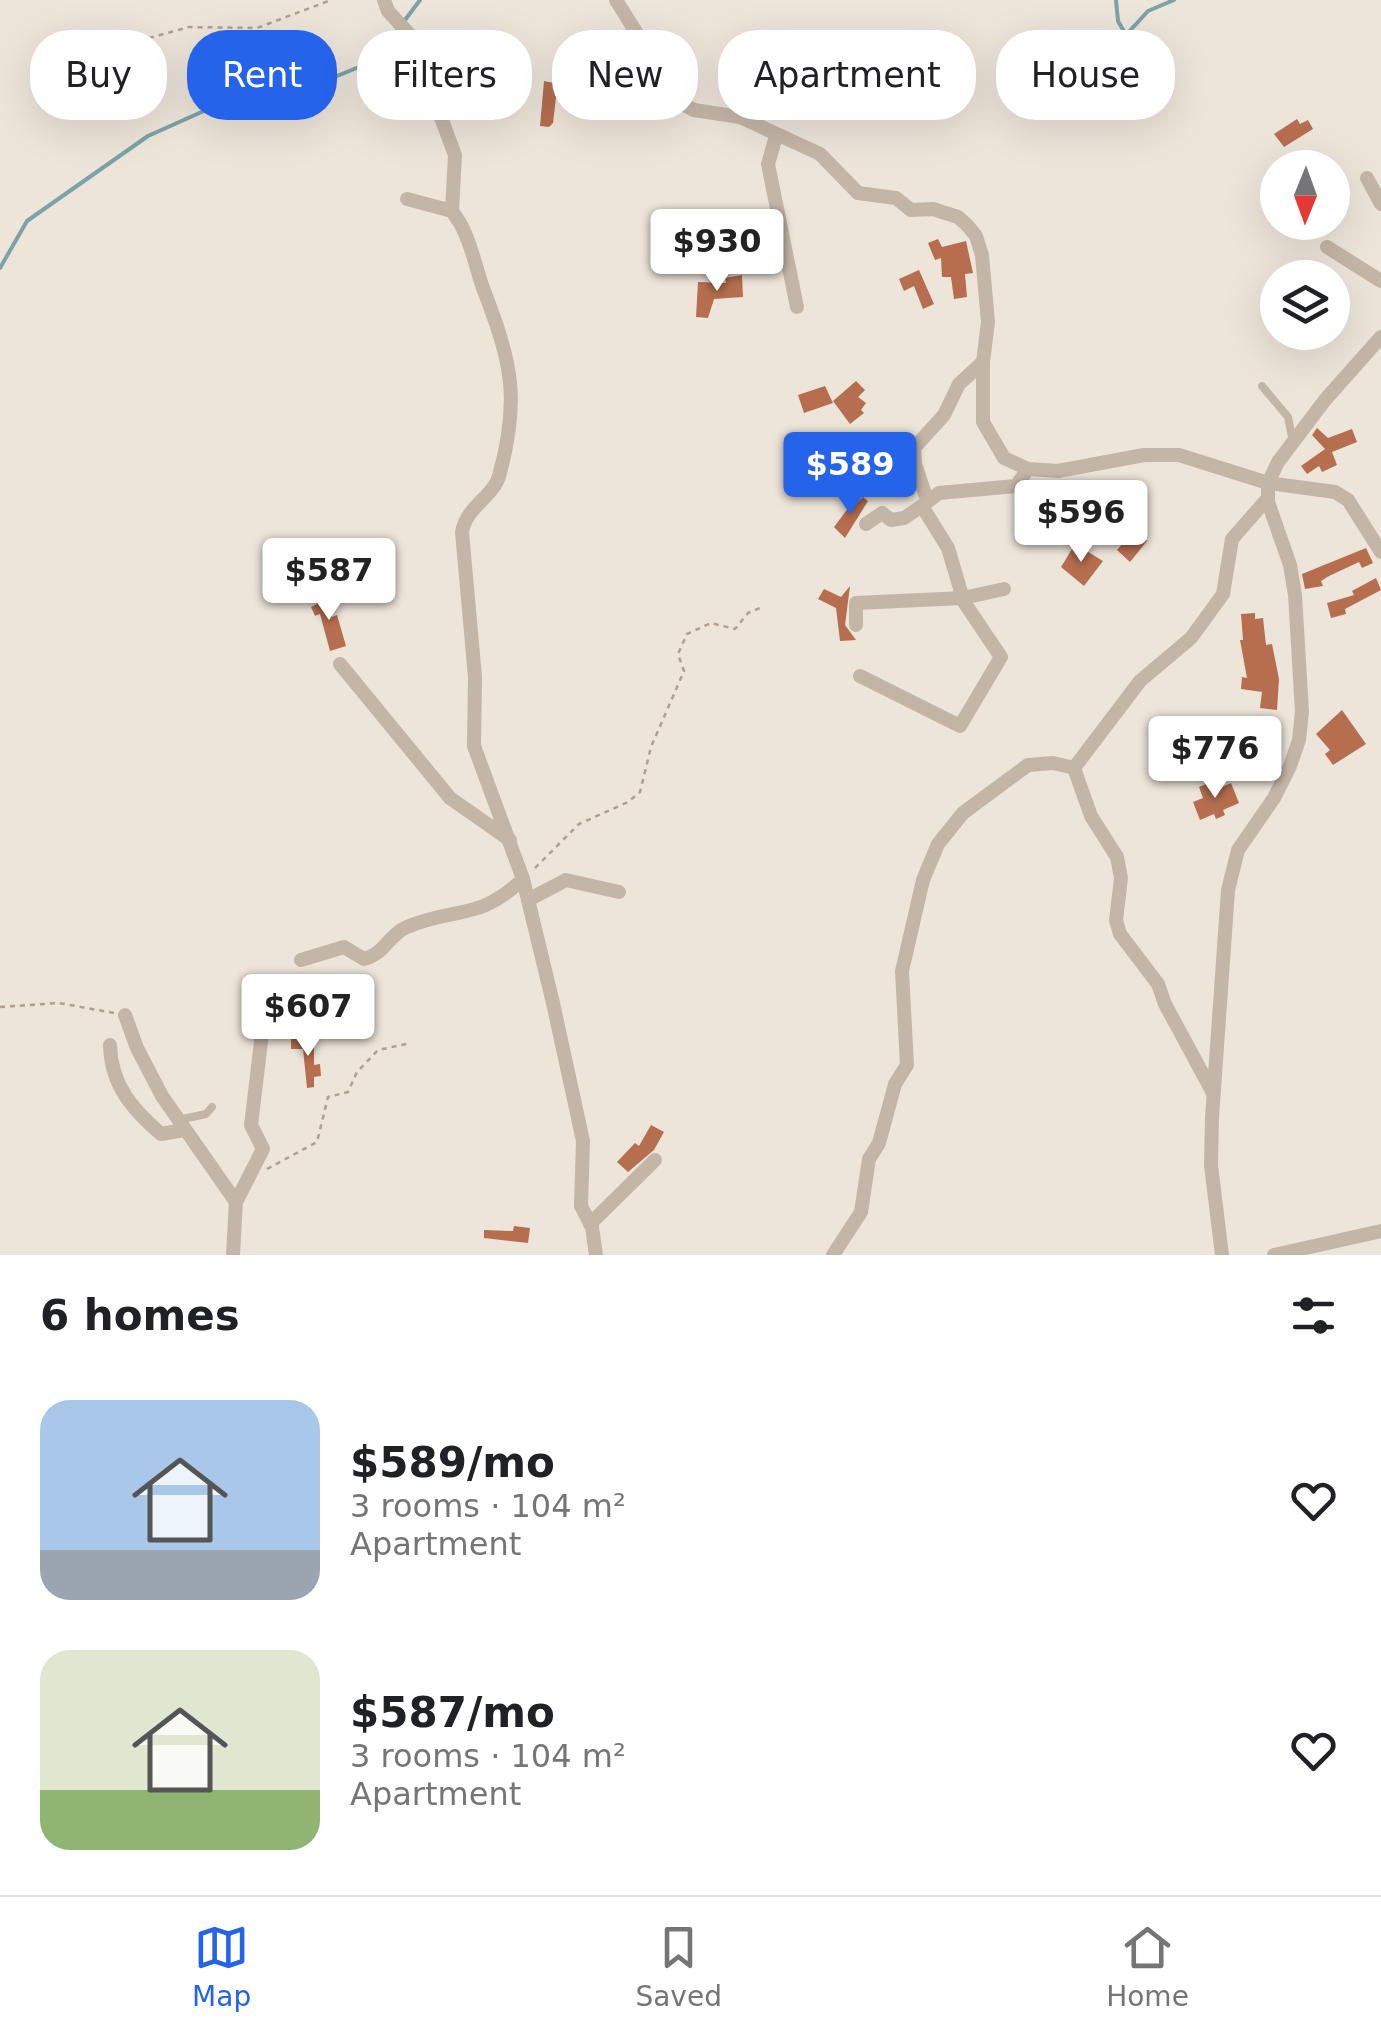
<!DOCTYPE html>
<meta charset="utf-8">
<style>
:root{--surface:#fff;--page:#f2f2f2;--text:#202124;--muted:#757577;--line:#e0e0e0;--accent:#2563eb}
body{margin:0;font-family:"DejaVu Sans",sans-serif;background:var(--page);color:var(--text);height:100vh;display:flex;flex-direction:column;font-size:38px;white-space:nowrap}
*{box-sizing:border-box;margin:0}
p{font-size:32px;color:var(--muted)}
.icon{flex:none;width:55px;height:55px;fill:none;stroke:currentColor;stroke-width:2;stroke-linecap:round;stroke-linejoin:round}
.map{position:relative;height:1255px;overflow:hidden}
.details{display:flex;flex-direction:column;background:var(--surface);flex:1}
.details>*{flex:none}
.banner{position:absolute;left:30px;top:30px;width:1322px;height:90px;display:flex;gap:20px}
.needle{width:65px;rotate:181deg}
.buttons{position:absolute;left:1260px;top:150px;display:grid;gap:20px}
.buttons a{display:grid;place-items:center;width:90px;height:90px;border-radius:50%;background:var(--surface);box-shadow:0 10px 40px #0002;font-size:50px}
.price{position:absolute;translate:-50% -85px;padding:0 22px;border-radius:10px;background:#fff;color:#222;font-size:32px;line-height:65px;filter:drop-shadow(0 2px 5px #0008)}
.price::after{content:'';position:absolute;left:50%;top:60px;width:30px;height:22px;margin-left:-15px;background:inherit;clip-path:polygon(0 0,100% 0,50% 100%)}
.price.current{background:var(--accent);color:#fff}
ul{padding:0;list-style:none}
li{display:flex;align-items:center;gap:30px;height:250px;padding:0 40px}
li span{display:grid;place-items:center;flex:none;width:280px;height:200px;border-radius:30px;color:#555}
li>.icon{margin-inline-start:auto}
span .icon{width:120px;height:120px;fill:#fffc;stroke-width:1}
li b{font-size:42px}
h2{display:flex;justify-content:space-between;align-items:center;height:120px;padding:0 40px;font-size:42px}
.tag{padding:0 35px;border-radius:40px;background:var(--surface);box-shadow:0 10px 40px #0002;font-size:35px;line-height:90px}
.tag.current{background:var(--accent);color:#fff}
.menu{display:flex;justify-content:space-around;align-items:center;height:140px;border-top:2px solid var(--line);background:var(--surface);font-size:28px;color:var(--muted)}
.menu a{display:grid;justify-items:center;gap:5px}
.menu .current{color:var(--accent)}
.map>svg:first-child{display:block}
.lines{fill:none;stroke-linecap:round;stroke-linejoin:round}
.stream{stroke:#7ca3a7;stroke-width:4}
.building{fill:#b66e4f}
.path{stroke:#afa092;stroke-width:2.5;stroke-dasharray:5 5;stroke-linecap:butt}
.lane{stroke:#c4b6a7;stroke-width:8}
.street{stroke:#c4b6a7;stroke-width:14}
</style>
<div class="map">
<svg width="1381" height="1255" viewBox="0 0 1381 1255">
<rect width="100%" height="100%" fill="#ede5da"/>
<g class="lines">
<g class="stream">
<polyline points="1116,0 1118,21 1126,35 1148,11 1174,0"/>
<polyline points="405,20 420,0"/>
<polyline points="0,268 27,221 148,136 206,110 246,97 303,90 376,60 399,28"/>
</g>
</g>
<g class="building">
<polygon points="1061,40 1071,40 1071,49 1076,49 1081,73 1062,79 1063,83 1052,86 1041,99 1031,90 1043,77 1059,72 1060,76"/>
<polygon points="544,81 554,83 557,89 553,123 549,127 540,126"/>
<polygon points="892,90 909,91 909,96 929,92 932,105 892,104"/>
<polygon points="1297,119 1300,124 1308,120 1313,129 1284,147 1274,134"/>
<polygon points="938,239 942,247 966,241 973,273 965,274 967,297 954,299 951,277 942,277 941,258 935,260 928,243"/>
<polygon points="919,270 934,304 923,309 914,286 904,291 899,279"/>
<polygon points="742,275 743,297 714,299 708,318 696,317 698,282 726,283 725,278"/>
<polygon points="856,381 865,390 858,397 866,403 861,410 864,413 850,424 833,401"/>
<polygon points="825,386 833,403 804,413 798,395"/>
<polygon points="1317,428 1328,438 1352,429 1357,442 1332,452 1337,465 1322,472 1319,466 1307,474 1301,466 1325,449 1312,435"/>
<polygon points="881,433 893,447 900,470 875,476 870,466 876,464 862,448"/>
<polygon points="863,497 868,501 845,538 834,527 852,503 855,505"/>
<polygon points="1134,530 1147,541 1130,562 1117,550"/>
<polygon points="1075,544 1103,561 1084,586 1061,567"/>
<polygon points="1366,548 1373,563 1362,568 1359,562 1329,576 1321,581 1323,586 1305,589 1302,574"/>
<polygon points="1376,578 1381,590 1345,609 1346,614 1331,618 1327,603 1354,595 1352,591"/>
<polygon points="317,586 332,617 337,615 346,646 330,651 320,614 315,616 311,607 317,604 312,588"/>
<polygon points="850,586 845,625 856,640 840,641 836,608 818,599 824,589 841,597"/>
<polygon points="1255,613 1255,619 1263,618 1266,645 1272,644 1279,679 1277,710 1260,708 1262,692 1241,689 1242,677 1247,678 1240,640 1243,640 1241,614"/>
<polygon points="1342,710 1366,744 1333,765 1325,754 1330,750 1316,734"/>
<polygon points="1242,717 1253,725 1263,719 1270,730 1264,733 1281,745 1265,767 1252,758 1259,744"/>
<polygon points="1209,783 1215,790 1231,783 1239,803 1223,810 1225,815 1216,819 1214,814 1200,820 1193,802 1203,798 1199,787"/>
<polygon points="291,1038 314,1038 314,1065 320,1064 321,1076 314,1077 314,1087 307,1088 303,1049 291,1049"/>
<polygon points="651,1125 664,1132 654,1150 628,1172 617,1162 635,1143 639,1146"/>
<polygon points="514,1226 530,1228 528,1243 484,1238 484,1230 513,1231"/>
</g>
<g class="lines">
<g class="path">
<polyline points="149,38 189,27 257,28 331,0"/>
<polyline points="535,868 579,824 628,802 640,792 651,747 684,671 678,654 687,634 711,623 735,629 748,613 762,607"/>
<polyline points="0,1007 59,1003 114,1013"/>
<polyline points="267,1169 317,1142 328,1097 348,1092 357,1072 378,1050 411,1043"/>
</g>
<g class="lane">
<polyline points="1262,386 1288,417 1293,442"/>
<polyline points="178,1120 206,1114 212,1107"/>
</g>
<g class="street">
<polyline points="384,0 388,11 420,46 427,62 428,83 455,155 452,211"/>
<polyline points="616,0 679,101"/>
<polyline points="598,60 694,110 740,117 820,154 858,193 896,198 911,210 933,209 958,217 967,225 976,236 982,255 988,322 983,362 983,422 1004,458 1028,469 1058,471 1144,455 1179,455 1268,483 1335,492 1348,500 1381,552"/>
<polyline points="776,136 768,164 797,307"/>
<polyline points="1367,178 1381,204"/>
<path d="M407 199 452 211 460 223C472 244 475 266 483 288 511 361 521 398 499 476 494 496 466 507 462 532L475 677 474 746 523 879 553 1003 583 1141 581 1206 592 1227 596 1255"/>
<polyline points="1327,247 1381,281"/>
<polyline points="927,500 915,464 914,448 944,415 959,384 983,362"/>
<polyline points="866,524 882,513 891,520 904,518 922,506"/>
<polyline points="856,625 856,603 963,598 1004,589"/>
<polyline points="340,664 450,798 510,840"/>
<polyline points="860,676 960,726 1001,657 964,602 948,548 922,506 939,493 1016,486 1028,469"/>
<polyline points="1074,768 1140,681 1191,638 1223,594 1232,539 1268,498"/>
<polyline points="528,900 566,880 619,892"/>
<path d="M301 960 344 947 364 959C385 954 388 935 407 927 456 906 478 922 523 879"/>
<polyline points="125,1015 137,1048 162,1096 236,1202"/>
<path d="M110 1045C111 1085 132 1109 161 1134L184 1130"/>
<polyline points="590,1224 655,1160"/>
<polyline points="233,1255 236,1202 263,1149 251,1125 261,1042 254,997"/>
<polyline points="833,1255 861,1212 869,1159 879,1143 895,1084 907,1065 902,971 923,880 938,844 963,813 1028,765 1053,763 1074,768 1091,816 1117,857 1121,878 1116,920 1120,934 1158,984 1165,1004 1213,1093"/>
<polyline points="1222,1255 1211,1165 1212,1118 1228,890 1238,850 1274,798 1290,766 1299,740 1302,712 1295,595 1290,565 1268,502 1268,483 1278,462 1325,400 1381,337"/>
<polyline points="1274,1255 1381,1231"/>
</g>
</g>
</svg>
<div class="buttons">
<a><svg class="needle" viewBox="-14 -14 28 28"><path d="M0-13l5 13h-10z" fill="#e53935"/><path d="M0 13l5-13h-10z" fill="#757577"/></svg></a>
<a><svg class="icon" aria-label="layers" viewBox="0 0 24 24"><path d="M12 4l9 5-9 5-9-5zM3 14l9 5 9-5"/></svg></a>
</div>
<b class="price" style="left:717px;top:294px">$930</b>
<b class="price current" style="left:850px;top:517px">$589</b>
<b class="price" style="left:1081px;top:565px">$596</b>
<b class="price" style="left:329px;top:623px">$587</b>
<b class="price" style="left:1215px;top:801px">$776</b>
<b class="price" style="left:308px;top:1059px">$607</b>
<div class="banner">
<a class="tag">Buy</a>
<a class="tag current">Rent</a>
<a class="tag">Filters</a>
<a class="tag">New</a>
<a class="tag">Apartment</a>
<a class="tag">House</a>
</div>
</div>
<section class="details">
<h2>6 homes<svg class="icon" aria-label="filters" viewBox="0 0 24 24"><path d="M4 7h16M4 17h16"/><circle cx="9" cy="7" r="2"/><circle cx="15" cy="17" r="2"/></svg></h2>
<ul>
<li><span style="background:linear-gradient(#a9c7e8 75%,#9aa5b1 0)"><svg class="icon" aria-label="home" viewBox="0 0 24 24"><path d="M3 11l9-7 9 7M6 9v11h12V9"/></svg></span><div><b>$589/mo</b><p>3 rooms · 104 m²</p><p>Apartment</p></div><svg class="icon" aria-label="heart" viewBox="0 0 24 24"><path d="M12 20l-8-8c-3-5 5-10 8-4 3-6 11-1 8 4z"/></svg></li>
<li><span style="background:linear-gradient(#dfe7d0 70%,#8fb573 0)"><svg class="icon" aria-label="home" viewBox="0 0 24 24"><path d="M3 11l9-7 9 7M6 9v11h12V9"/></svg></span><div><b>$587/mo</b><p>3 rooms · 104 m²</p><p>Apartment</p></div><svg class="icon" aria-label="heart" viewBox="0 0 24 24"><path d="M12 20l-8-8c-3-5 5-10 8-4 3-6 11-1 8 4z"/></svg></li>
</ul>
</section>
<nav class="menu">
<a class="current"><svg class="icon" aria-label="map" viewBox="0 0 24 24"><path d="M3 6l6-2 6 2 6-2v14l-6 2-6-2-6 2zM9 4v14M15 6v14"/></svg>Map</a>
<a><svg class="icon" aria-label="saved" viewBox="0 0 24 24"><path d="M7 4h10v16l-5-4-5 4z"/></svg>Saved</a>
<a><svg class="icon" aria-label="home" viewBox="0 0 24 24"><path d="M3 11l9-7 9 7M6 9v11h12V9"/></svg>Home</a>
</nav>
